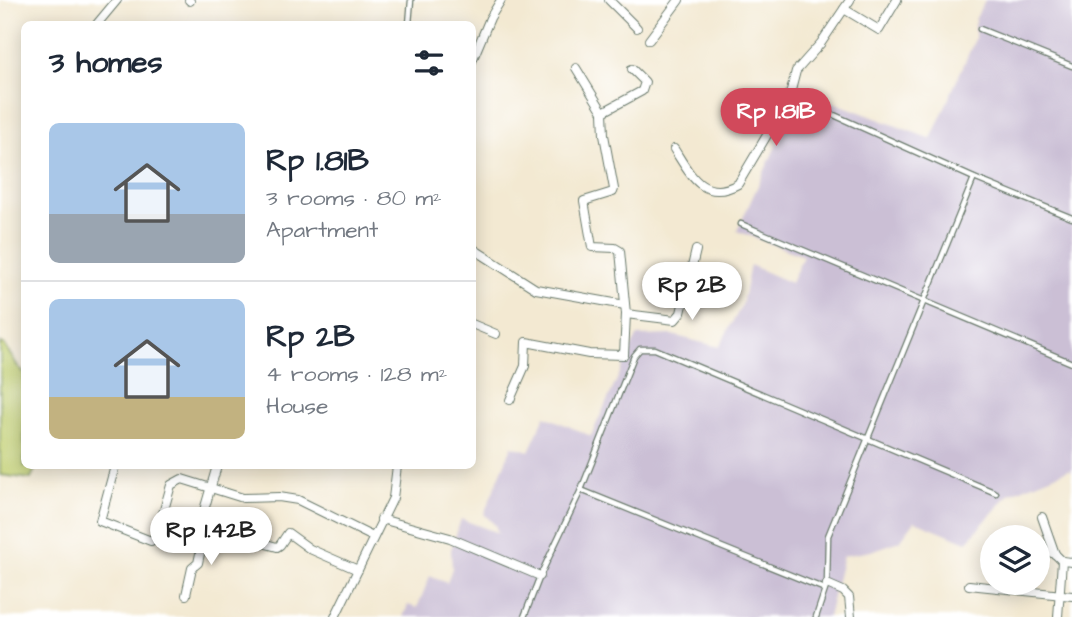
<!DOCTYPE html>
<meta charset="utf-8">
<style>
:root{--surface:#fff;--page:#f6f6f7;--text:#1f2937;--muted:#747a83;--line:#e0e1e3;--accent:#d1495b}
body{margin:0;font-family:"Architects Daughter",sans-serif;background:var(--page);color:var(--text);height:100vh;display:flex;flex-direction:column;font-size:26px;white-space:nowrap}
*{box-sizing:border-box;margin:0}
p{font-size:23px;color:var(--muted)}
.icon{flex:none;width:38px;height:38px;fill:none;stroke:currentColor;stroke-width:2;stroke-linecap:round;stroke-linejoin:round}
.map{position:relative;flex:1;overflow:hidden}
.details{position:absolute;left:21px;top:21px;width:455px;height:448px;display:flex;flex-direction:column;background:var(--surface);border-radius:10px;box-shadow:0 4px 18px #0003}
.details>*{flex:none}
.tools{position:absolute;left:980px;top:525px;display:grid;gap:14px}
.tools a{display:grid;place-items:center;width:70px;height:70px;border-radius:50%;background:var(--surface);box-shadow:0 4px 18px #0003;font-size:35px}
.price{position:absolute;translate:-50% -60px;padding:0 16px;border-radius:24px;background:#fff;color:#222;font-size:23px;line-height:46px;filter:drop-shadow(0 2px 4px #0008)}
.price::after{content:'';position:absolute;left:50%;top:42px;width:21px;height:16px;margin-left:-10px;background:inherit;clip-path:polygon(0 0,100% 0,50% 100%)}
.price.current{background:var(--accent);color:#fff}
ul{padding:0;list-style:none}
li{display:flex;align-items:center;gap:21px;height:175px;padding:0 28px}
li+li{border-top:2px solid var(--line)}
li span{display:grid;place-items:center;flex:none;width:196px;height:140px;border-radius:10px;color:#555}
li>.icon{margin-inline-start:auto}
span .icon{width:84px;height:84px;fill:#fffc;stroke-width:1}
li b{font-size:30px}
h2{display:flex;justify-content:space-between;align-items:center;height:84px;padding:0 28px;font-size:30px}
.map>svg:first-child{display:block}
.industrial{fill:#cbbfd5}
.green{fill:#c1cf71;stroke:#708652;stroke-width:2}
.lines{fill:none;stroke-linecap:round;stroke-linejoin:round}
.service-casing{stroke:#69796b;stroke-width:7}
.minor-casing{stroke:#69796b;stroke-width:10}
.service{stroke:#fff;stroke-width:4.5}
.minor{stroke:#fff;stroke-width:8}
</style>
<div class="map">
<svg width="1072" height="617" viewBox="0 0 1072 617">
<rect width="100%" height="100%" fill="#fff"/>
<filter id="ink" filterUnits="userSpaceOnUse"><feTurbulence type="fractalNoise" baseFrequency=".0143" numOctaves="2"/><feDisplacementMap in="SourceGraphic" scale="14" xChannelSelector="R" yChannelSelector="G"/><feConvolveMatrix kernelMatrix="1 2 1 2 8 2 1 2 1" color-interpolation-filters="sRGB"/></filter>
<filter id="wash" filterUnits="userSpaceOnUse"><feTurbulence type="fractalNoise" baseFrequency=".00686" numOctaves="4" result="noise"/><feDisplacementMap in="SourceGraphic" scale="28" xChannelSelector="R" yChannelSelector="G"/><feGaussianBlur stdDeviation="1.57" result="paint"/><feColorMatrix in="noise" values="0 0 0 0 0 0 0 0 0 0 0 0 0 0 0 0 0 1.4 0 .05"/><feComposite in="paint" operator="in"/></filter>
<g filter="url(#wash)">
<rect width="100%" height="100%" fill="#f3e9d2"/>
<polygon class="industrial" points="985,0 1072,0 1072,472 1070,469 1009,494 967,542 915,521 900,541 871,551 843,556 828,617 403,617 408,605 417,608 430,576 447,583 452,568 451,550 461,519 498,533 495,525 484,514 512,446 529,451 545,416 591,436 637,336 672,335 719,347 742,305 750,265 791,283 803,256 737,231 792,111 820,97 931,139 975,39 975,20"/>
<polygon class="green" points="0,343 4,344 19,368 24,373 24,466 36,466 31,479 0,475"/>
</g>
<g filter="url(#ink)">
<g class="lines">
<defs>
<g id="service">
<polyline points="409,24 411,0"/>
<polyline points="980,29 1072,66"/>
<polyline points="814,106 974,178 1072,218"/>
<polyline points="741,224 1072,363"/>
<polyline points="581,490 825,589"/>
<polyline points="524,617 540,576 581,490 634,356 640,349 655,349 996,493"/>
<polyline points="816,617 827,584 828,536 974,178"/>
</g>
<g id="minor">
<polyline points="189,0 190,1"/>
<polyline points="609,0 637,28"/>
<polyline points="844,9 879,30 897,0"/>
<polyline points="97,24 117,0"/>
<polyline points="649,40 679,0"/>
<polyline points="472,61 490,18 501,0"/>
<polyline points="603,112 642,91 645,82 632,69"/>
<path d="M674 149C690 174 703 203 738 184L789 98 796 71 821 43 850 0"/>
<polyline points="472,248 536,289 625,305"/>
<polyline points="626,314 675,320 681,313 696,250"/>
<polyline points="472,324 496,334"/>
<polyline points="510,400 525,366 526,342 589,354 624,355 626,314 620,251 615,248 592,247 584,201 613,192 614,189 604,135 603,112 576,68"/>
<polyline points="115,466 100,521 151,541 157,535 171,485 182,479 243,498 279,497 298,500 373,537"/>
<polyline points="1042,517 1055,554 1062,561 1072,562"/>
<polyline points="381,519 450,538 540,576"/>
<polyline points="197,533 230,534 277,547 280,545 288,533 310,549 358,570"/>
<polyline points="1015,537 1030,537"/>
<polyline points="155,539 189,546 197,545"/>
<polyline points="1038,544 1046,551 1055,554"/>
<polyline points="827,584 843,591 849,597 851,617"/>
<polyline points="969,585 1072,596"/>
<polyline points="186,595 192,568 198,563 201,549 195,541 217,466"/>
<polyline points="335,617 393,498 397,466"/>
<polyline points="1058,617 1062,561"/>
</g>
</defs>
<use href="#service" class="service-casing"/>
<use href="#minor" class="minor-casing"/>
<use href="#service" class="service"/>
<use href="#minor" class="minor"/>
</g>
</g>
</svg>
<div class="tools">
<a><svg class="icon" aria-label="layers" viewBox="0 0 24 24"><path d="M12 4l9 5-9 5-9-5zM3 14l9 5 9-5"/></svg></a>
</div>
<b class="price current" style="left:776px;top:148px">Rp 1.81B</b>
<b class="price" style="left:692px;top:322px">Rp 2B</b>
<b class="price" style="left:211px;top:567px">Rp 1.42B</b>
<section class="details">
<h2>3 homes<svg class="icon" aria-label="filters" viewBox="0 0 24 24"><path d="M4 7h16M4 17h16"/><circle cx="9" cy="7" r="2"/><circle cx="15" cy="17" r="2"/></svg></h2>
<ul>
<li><span style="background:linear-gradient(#a9c7e8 65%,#9aa5b1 0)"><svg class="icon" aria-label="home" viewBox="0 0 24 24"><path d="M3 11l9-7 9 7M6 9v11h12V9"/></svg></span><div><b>Rp 1.81B</b><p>3 rooms · 80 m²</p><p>Apartment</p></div></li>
<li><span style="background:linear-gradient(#a9c7e8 70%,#c2b280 0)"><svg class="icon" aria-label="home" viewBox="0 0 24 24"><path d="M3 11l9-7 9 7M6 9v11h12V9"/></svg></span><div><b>Rp 2B</b><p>4 rooms · 128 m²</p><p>House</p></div></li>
</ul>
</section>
</div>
